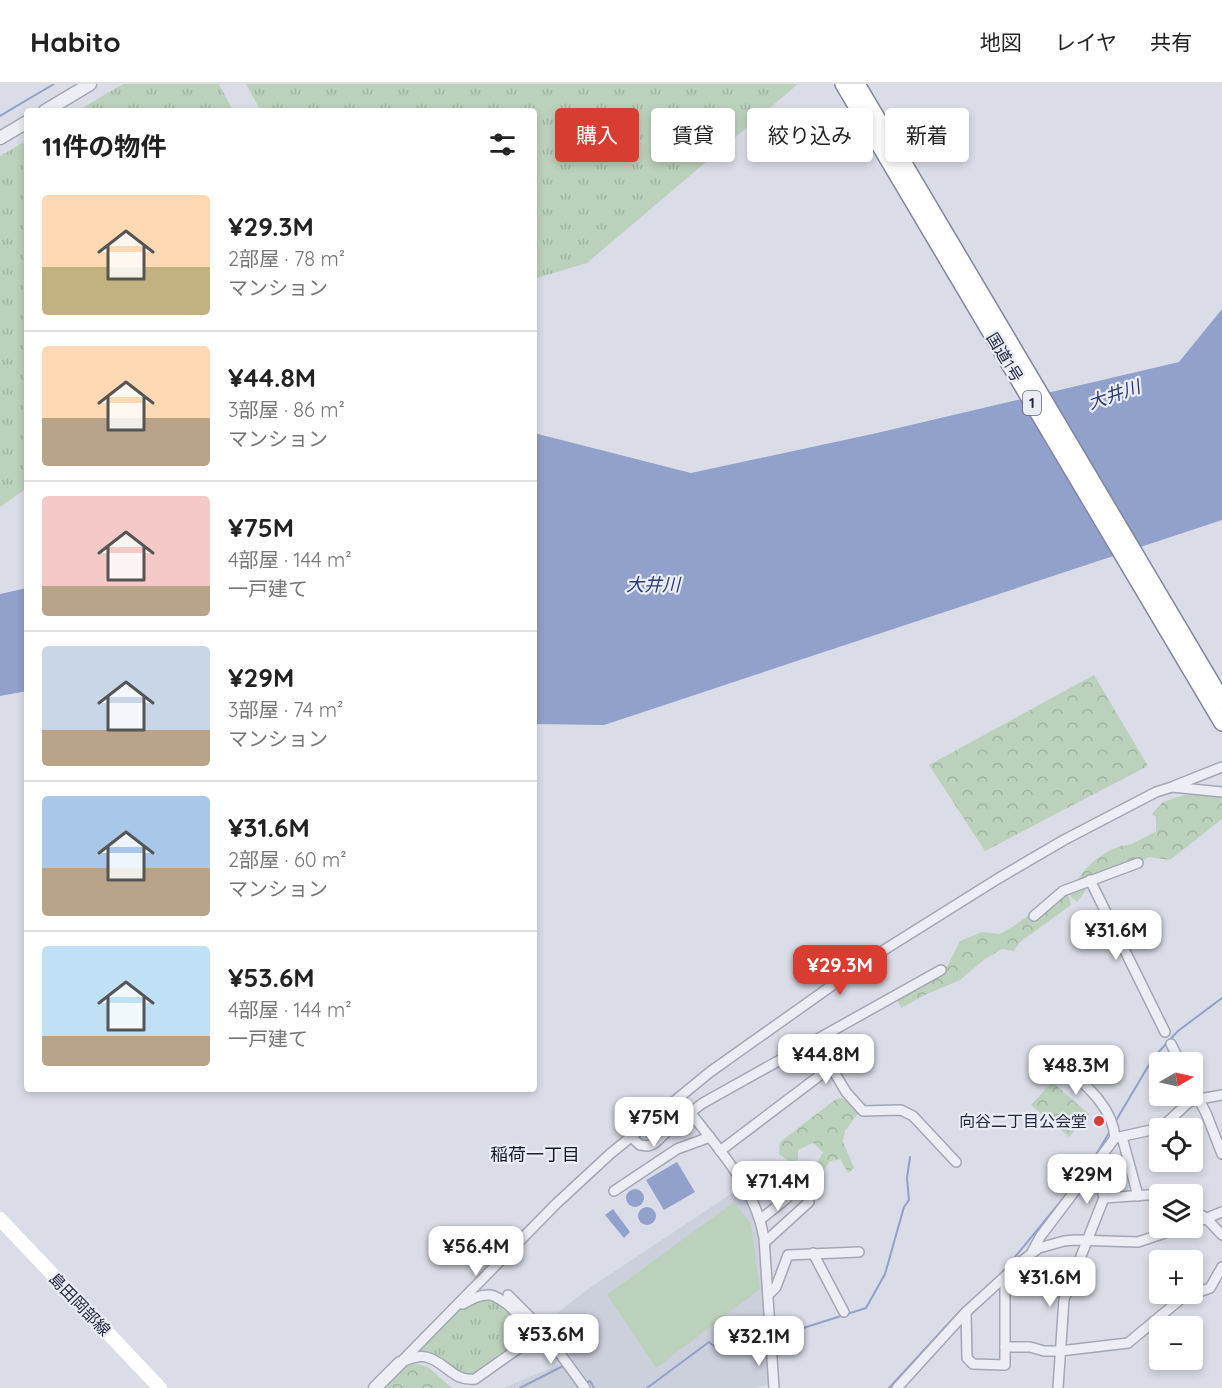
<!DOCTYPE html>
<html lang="ja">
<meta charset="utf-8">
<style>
:root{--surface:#fff;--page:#f2f2f2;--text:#222;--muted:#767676;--line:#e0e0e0;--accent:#d93d32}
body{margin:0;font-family:Quicksand,"Noto Sans JP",sans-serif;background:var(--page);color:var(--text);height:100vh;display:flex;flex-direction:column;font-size:22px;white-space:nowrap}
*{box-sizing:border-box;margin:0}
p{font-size:20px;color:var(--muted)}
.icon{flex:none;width:33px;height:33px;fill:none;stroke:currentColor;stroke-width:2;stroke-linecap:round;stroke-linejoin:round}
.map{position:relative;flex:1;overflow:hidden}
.details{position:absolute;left:24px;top:24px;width:513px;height:984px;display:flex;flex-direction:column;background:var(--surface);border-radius:6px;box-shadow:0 3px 9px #0003}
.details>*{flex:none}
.hud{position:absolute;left:555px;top:24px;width:570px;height:54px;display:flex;gap:12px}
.needle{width:39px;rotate:81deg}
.tools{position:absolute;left:1149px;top:968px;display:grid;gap:12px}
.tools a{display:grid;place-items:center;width:54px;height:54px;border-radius:6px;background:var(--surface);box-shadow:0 3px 9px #0003;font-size:30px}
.price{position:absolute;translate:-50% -51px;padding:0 14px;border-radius:12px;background:#fff;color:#222;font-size:20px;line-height:39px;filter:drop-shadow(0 2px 3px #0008)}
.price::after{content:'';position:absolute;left:50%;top:36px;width:18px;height:14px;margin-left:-9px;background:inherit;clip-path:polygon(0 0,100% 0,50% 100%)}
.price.selected{background:var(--accent);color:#fff}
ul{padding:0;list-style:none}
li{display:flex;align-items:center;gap:18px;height:150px;padding:0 18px}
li+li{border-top:2px solid var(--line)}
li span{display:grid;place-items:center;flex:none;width:168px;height:120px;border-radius:6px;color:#555}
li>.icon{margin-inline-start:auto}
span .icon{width:72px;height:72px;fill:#fffc;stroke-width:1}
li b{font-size:26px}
h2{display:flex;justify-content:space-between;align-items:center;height:72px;padding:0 18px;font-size:26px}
.chip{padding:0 21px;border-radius:6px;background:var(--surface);box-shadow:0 3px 9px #0003;font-size:21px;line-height:54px}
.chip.selected{background:var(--accent);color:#fff}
header{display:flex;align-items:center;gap:36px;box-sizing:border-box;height:84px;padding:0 30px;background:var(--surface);border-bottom:2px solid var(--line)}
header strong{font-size:28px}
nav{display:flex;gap:33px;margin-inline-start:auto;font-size:21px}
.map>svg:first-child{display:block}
.built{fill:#cccfdc}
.grass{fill:url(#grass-tufts)}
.forest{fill:url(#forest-crowns)}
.pitch{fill:#bcd1bb}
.water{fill:#91a1cb}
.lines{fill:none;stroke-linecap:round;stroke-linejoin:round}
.stream{stroke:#91a1cb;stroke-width:2}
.minor-casing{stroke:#a3a6b4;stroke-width:12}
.tertiary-casing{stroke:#a3a6b4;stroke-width:15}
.trunk-casing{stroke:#81869e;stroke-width:18}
.minor{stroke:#edeef5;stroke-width:9}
.tertiary{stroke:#edeef5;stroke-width:12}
.secondary{stroke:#fff;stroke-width:14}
.trunk{stroke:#fff;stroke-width:15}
.poi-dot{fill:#d93d32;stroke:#eaecf4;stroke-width:2}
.labels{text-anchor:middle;stroke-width:4.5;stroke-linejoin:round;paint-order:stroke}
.shield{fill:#eaecf4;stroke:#5f6275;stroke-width:1.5}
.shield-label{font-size:15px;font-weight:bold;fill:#24273e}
.street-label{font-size:16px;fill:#24273e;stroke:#eaecf4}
.poi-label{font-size:16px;fill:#24273e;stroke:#eaecf4;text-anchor:end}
.water-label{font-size:18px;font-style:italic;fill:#2b3b74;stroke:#eaecf4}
.neighbourhood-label{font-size:18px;fill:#16192e;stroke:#eaecf4}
</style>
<header>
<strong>Habito</strong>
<nav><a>地図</a><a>レイヤ</a><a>共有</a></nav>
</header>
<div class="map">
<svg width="1222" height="1304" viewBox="0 0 1222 1304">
<defs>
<pattern id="grass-tufts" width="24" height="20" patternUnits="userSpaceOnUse" patternTransform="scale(1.5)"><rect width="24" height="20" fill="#bcd1bb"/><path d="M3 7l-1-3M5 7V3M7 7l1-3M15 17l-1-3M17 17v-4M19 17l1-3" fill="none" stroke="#a1b3a2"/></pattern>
<pattern id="forest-crowns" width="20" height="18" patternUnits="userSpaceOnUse" patternTransform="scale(1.5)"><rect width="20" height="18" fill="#bcd1bb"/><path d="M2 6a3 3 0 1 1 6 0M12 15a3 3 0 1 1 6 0" fill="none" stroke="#a1b3a2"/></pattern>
</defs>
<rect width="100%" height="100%" fill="#dadde7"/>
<polygon class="built" points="740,1104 757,1138 770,1300 755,1304 503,1304 573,1275 547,1237 588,1205"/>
<g class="grass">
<polygon points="123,0 219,0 233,27 77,27"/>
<polygon points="246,0 798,0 587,179 534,195 534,27 261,27"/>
<polygon points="27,56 27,404 0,423 0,72"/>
<path d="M492 1215C525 1238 537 1245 499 1274 491 1279 481 1290 472 1291 454 1294 444 1273 428 1268 425 1267 418 1268 414 1268L464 1222 473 1217Z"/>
</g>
<g class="forest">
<polygon points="1094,591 1148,682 985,767 929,681"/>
<path d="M1184 711H1222V735L1170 776 1149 773 1138 779H1121L1096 792 1077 818 1070 812C1076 790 1098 770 1120 762 1125 761 1130 761 1134 759 1142 755 1148 751 1156 748V733L1152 730 1163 718Z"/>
<polygon points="1063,807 1069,813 1071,821 1020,858 1014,867 1002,865 985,875 960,896 927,910 901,924 897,915 940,889 948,881 960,857 982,848 1000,850 1014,842"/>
<polygon points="1052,998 1089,1030 1069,1053 1031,1021"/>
<polygon points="843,1014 859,1028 845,1047 843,1058 854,1084 848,1089 840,1075 830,1077 822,1089 814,1091 813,1086 823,1068 813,1059 798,1066 798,1075 792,1079 779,1070 780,1058 836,1015"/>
<polygon points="417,1280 428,1283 452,1304 381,1304 408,1281"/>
</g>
<polygon class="pitch" points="734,1118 751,1140 760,1205 656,1284 607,1211"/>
<g class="water">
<polygon points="1222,225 1222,436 604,641 534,640 534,349 691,389 877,349 1179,278"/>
<polygon points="27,504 27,607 0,612 0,510"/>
<polygon points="677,1078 695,1108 664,1126 646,1096"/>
<circle cx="635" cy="1114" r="9"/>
<circle cx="647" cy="1132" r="9"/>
<polygon points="613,1125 630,1148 624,1154 605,1131"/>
</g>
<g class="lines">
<g class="stream">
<polyline points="0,32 54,0"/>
<polyline points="1114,1040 1153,974 1178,947 1222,914"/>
<polyline points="1093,1076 1110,1047"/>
<polyline points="1001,1190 1066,1111"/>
<polyline points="772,1254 866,1224 885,1190 904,1123 909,1116 907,1094 910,1073"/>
<polyline points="586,1299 590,1297 594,1304"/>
<polyline points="520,1304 563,1282 579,1304 581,1302"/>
<polyline points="647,1304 709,1258 716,1264 767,1255"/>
<polyline points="889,1304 961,1226"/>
</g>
<defs>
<g id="minor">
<polyline points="1174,702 1222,683"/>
<polyline points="1090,796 1165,948"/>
<polyline points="1034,832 1063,807 1138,779"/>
<polyline points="815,956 846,1008 863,1027 901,1026 913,1032 956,1078"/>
<polyline points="1171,960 1180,978"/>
<path d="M1056 974C1079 996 1113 1020 1115 1054"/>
<polyline points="1192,1003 1206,1029 1222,1070"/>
<path d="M690 1028C720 1067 756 1105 764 1154L774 1304"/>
<polyline points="1161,1044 1188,1019 1194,1016 1222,1011"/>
<polyline points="630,1052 640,1061 648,1062 655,1059 676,1039 703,1019 941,886"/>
<polyline points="1122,1053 1138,1112"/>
<polyline points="720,1067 831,983"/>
<polyline points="745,1104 764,1088 787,1114 761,1135"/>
<polyline points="614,1107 677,1065 710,1053"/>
<polyline points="1104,1114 1160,1110"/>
<polyline points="1192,1126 1206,1134 1222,1151"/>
<polyline points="1192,1140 1222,1128"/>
<polyline points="765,1158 809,1118"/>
<polyline points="1032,1168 1040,1153 1115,1054 1160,1044"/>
<polyline points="813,1169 844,1228"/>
<polyline points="508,1211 535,1238"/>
<polyline points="768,1211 776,1203 788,1171 859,1168"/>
<polyline points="966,1228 967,1274 973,1280 1005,1281 1005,1193"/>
<polyline points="525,1239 535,1238 539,1241 585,1304"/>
<polyline points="1005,1263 1030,1263 1044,1267 1060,1267 1128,1259 1182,1214 1210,1204 1222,1183"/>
<path d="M402 1278C409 1275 418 1271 426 1273 445 1277 453 1298 475 1295L519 1264C533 1244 522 1233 507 1220 502 1217 497 1212 490 1211 480 1210 471 1215 463 1220"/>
<polyline points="400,1279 556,1120 610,1070 710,988 868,876 999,794 1064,756 1156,708 1172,703 1222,708"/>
<polyline points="897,1304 966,1228 1023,1176 1039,1164 1064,1157 1075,1156 1138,1158 1183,1143"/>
<polyline points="1058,1304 1064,1215 1104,1114 1098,1089 1095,1083"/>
</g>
<g id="tertiary">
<polyline points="45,27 90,0"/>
<polyline points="0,54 27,38"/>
<polyline points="375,1304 400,1279"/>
</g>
<g id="trunk">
<polyline points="843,0 1222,639"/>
<polyline points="857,0 1222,616"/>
</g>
</defs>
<use href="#minor" class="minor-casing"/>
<use href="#tertiary" class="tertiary-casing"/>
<use href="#trunk" class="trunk-casing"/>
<use href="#minor" class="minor"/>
<use href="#tertiary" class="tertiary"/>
<polyline class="secondary" points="0,1135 160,1304"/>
<use href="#trunk" class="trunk"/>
</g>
<circle class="poi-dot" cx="1099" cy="1037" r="6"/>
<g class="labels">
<rect class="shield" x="1023" y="307" width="18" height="24" rx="4.5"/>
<g class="shield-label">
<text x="1032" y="324">1</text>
</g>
<g class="street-label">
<text transform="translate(1005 273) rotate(59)" y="6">国道1号</text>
<text transform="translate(80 1220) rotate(46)" y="6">島田岡部線</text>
</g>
<g class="poi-label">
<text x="1087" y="1043">向谷二丁目公会堂</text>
</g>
<g class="water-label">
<text transform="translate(1114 311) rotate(-19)" y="6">大井川</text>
<text x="653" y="507">大井川</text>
</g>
<g class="neighbourhood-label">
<text x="535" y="1077">稲荷一丁目</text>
</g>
</g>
</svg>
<div class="tools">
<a><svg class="needle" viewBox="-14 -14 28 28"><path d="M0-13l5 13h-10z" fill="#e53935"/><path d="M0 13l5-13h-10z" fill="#767676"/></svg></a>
<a><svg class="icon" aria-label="locate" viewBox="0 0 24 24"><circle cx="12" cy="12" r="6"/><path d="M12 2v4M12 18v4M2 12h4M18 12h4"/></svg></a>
<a><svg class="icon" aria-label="layers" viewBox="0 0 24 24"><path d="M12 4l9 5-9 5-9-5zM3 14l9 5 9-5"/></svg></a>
<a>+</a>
<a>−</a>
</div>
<b class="price" style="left:1116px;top:877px">¥31.6M</b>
<b class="price selected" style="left:840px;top:912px">¥29.3M</b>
<b class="price" style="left:826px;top:1001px">¥44.8M</b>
<b class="price" style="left:1076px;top:1012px">¥48.3M</b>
<b class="price" style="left:654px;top:1064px">¥75M</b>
<b class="price" style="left:1087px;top:1121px">¥29M</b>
<b class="price" style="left:778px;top:1128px">¥71.4M</b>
<b class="price" style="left:476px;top:1193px">¥56.4M</b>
<b class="price" style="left:1050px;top:1224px">¥31.6M</b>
<b class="price" style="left:551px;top:1281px">¥53.6M</b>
<b class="price" style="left:759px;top:1283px">¥32.1M</b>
<div class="hud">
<a class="chip selected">購入</a>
<a class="chip">賃貸</a>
<a class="chip">絞り込み</a>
<a class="chip">新着</a>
</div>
<section class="details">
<h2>11件の物件<svg class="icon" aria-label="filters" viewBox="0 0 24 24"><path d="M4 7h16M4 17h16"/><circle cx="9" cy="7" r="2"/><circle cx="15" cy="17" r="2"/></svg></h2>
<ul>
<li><span style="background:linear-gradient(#ffd9b3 60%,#c2b280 0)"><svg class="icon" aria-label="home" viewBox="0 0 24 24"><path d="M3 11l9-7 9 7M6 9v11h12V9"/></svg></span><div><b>¥29.3M</b><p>2部屋 · 78 m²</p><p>マンション</p></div></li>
<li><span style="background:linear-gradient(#ffd9b3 60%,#b9a48a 0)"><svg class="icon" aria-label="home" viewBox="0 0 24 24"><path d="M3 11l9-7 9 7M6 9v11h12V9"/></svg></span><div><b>¥44.8M</b><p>3部屋 · 86 m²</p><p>マンション</p></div></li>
<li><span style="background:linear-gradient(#f6c9c9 75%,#b9a48a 0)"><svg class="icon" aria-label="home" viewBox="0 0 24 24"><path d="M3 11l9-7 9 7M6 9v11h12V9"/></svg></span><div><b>¥75M</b><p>4部屋 · 144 m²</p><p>一戸建て</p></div></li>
<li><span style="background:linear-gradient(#c9d6e8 70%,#b9a48a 0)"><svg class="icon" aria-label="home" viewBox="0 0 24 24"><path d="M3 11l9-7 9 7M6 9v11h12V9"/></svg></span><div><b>¥29M</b><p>3部屋 · 74 m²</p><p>マンション</p></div></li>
<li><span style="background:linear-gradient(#a9c7e8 60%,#b9a48a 0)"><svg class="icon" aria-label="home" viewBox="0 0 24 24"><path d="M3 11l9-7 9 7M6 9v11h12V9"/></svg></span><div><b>¥31.6M</b><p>2部屋 · 60 m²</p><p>マンション</p></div></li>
<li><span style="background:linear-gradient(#bfe0f5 75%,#b9a48a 0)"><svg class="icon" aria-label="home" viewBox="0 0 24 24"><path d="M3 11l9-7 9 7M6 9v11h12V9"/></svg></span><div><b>¥53.6M</b><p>4部屋 · 144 m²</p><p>一戸建て</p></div></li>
</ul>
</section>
</div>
